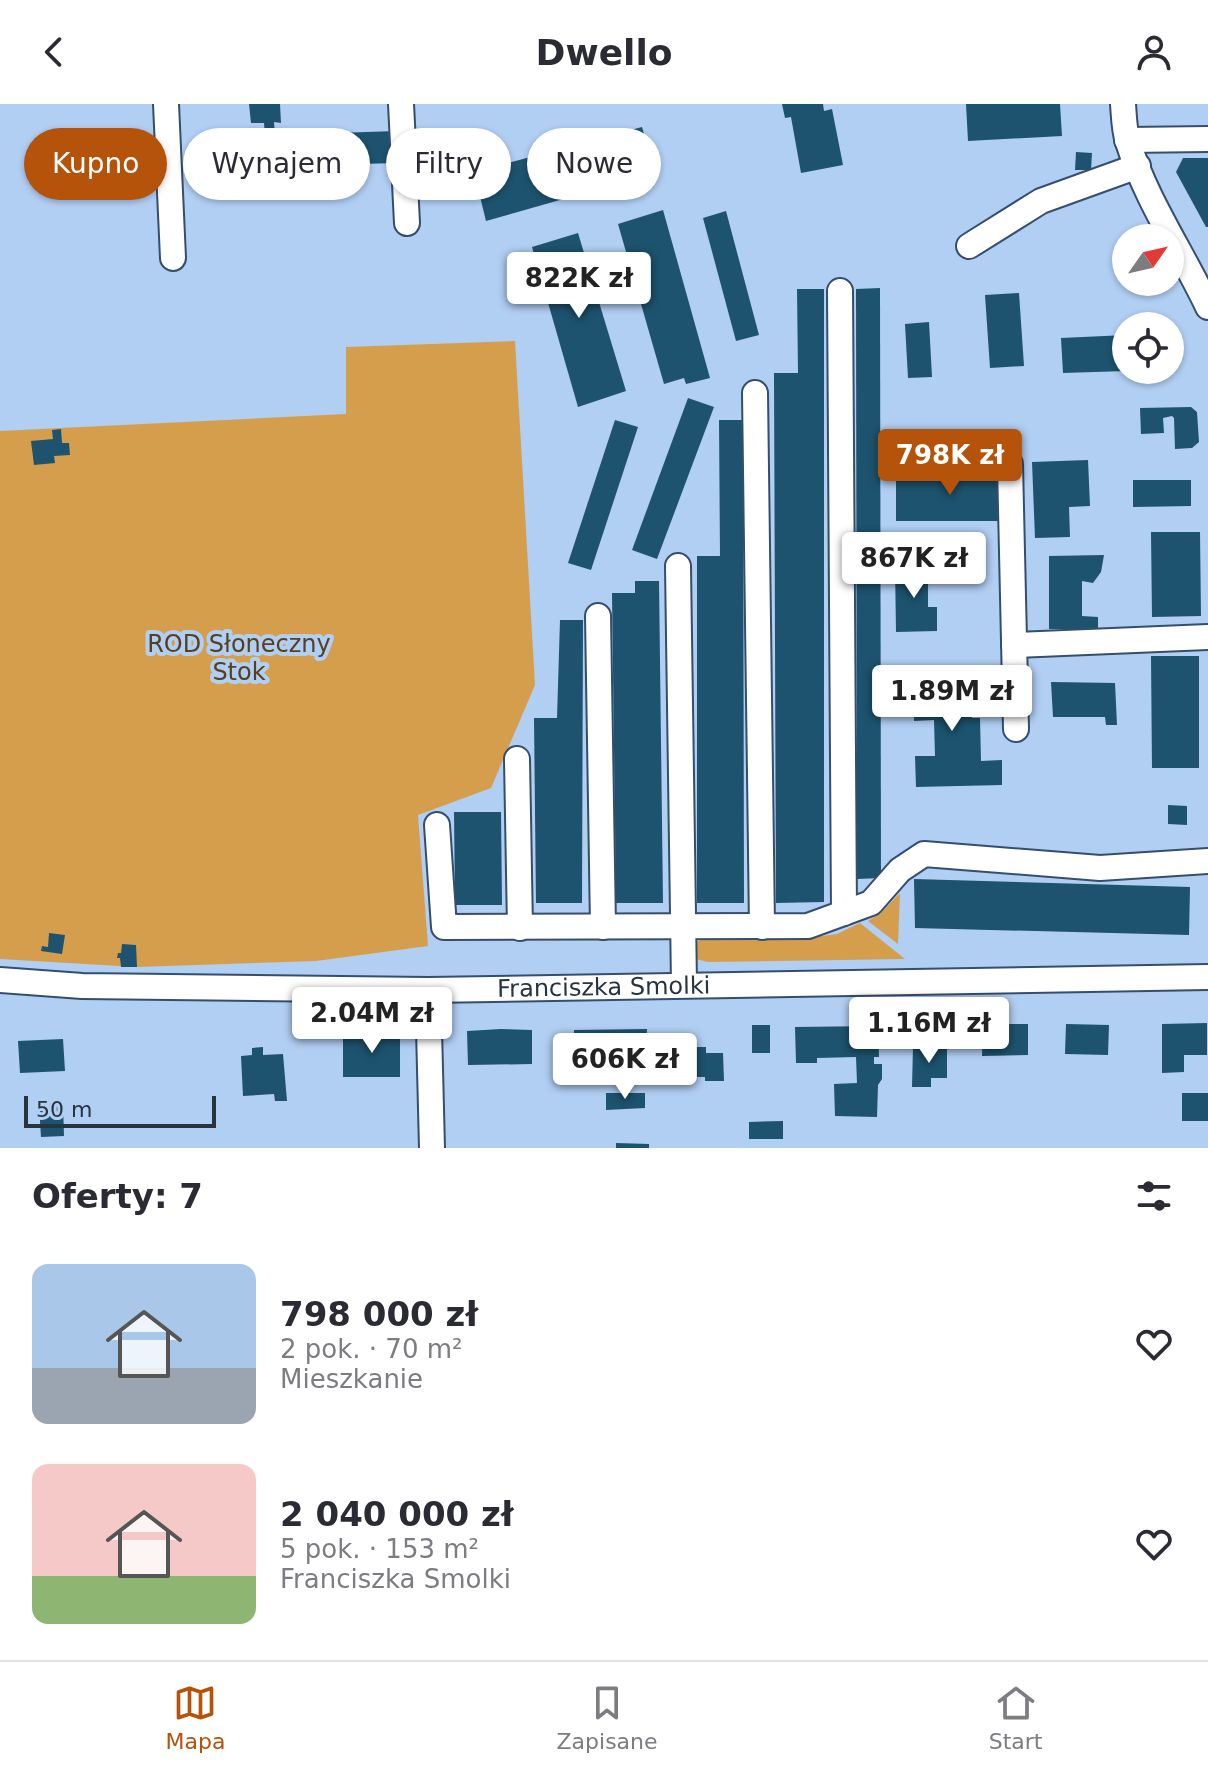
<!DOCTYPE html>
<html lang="pl">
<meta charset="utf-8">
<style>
:root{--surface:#fff;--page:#f7f7f7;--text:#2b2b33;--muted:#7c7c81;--line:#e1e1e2;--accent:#b45309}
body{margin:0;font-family:"DejaVu Sans",sans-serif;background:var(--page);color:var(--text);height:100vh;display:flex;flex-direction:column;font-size:30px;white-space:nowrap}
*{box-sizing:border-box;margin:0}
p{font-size:26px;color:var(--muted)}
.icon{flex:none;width:44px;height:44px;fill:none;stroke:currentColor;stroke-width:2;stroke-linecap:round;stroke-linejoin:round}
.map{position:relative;height:1044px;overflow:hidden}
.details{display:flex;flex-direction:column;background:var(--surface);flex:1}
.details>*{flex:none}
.banner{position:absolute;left:24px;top:24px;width:800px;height:72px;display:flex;gap:16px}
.needle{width:52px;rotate:56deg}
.tools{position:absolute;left:1112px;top:120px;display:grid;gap:16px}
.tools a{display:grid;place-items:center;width:72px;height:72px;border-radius:50%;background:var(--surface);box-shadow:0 2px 6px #0004;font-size:40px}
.scale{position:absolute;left:24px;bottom:20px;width:192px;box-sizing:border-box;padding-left:8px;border:4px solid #273341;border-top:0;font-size:22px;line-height:28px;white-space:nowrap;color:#273341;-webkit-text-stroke:6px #b1cef3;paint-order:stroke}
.price{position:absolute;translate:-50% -68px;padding:0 18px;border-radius:8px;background:#fff;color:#222;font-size:26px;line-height:52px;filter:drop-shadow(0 2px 4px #0008)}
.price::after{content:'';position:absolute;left:50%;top:48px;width:24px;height:18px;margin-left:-12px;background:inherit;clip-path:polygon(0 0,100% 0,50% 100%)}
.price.selected{background:var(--accent);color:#fff}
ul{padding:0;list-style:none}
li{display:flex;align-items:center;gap:24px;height:200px;padding:0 32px}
li span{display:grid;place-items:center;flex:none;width:224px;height:160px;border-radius:16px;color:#555}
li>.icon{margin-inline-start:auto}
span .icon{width:96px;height:96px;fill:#fffc;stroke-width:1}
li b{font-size:34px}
h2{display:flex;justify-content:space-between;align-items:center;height:96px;padding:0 32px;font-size:34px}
.chip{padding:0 28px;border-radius:36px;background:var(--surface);box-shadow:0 2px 6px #0004;font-size:28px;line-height:72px}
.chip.selected{background:var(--accent);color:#fff}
header{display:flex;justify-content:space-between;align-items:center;height:104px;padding:0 32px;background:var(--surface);font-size:36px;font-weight:700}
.tab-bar{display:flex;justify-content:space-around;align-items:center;height:112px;border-top:2px solid var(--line);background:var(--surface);font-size:22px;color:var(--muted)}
.tab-bar a{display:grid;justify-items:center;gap:4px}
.tab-bar .selected{color:var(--accent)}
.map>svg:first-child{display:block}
.green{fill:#d59e4d}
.building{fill:#1d536e}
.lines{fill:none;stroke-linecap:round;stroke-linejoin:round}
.minor-casing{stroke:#354e6d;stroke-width:28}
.minor{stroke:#fff;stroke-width:24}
.labels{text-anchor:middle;stroke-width:8;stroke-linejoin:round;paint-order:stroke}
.park-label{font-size:24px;fill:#58401e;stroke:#b1cef3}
.street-label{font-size:24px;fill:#273341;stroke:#b1cef3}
</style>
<header><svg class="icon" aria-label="back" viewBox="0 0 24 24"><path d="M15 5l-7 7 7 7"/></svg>Dwello<svg class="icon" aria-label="person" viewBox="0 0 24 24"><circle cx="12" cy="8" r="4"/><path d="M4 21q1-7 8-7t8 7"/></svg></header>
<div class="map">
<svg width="1208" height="1044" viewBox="0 0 1208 1044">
<rect width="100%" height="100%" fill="#b1cef3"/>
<g class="green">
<polygon points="515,237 535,581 491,684 418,711 428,842 316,857 137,863 0,855 0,327 346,310 346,243"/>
<polygon points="900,789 898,840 868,817 881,809"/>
<polygon points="860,819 905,855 708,858 696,855 693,850 695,839 707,833 823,832 837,830"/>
</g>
<g class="building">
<polygon points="249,0 280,0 281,19 274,18 275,31 397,27 398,59 243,63 242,32 265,32 264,19 251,19"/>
<polygon points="782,0 823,0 824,7 832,5 843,61 801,69 791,13 785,14"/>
<polygon points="966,0 1060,0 1062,32 968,37"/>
<polygon points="642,23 655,69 486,117 474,68"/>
<polygon points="1076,48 1092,49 1091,66 1075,66"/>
<polygon points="1183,54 1208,54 1208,123 1206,123 1176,68"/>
<polygon points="663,106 710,274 686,280 684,274 664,280 618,120"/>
<polygon points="726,107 759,231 736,237 703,114"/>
<polygon points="578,129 626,287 578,303 532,143"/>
<polygon points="880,184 881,774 857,775 856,185"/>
<polygon points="797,185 824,185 824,798 776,799 774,269 798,269"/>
<polygon points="1019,189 1024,262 990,264 985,191"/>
<polygon points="929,218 932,273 908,274 905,220"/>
<polygon points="1126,231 1126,267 1063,269 1061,234"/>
<polygon points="688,294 714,303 657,455 632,446"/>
<polygon points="1191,303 1197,308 1199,338 1192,344 1175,345 1174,314 1172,312 1163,314 1164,329 1141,330 1140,304"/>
<polygon points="615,316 638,323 591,466 568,459"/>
<polygon points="719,316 743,316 744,799 697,799 697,452 720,452"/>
<polygon points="61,325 62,339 69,339 70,351 54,352 55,359 34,361 31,337 53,335 52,326"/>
<polygon points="1088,356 1090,402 1069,403 1070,433 1035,434 1032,358"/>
<polygon points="1004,369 1005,417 896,417 896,370"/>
<polygon points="1133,376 1191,376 1191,402 1133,403"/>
<polygon points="1151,428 1200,428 1201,512 1152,513"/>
<polygon points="1104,451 1101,468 1093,479 1082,477 1082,512 1098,513 1098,525 1049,525 1049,452"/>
<polygon points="928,460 928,503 937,503 937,527 896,528 895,461"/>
<polygon points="635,477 659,477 663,799 616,799 612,489 635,489"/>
<polygon points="560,516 583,516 582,799 536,799 534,614 557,614"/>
<polygon points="1151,552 1199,552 1199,664 1152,664"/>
<polygon points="971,565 972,614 980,614 981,657 1002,656 1002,681 916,683 915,652 935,652 934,616 914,617 914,583 923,582 922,566"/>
<polygon points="1051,578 1115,579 1117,621 1106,621 1105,613 1053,613"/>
<polygon points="1168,701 1187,702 1187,721 1168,720"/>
<polygon points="454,708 501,708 502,801 455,801"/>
<polygon points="914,775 1190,783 1189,831 915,824"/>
<polygon points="49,829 65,831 62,850 41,847 42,842 48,843"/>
<polygon points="122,840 136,841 137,863 121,863 120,854 117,854 118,849 121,849"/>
<polygon points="1207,919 1207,951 1184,951 1184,968 1162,969 1162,920"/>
<polygon points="983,920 1028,920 1028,951 982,952"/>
<polygon points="1066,920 1109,921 1108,951 1065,950"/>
<rect x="752" y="921" width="18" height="28"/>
<polygon points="878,922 879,953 874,953 874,960 882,960 882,975 878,981 877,1013 835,1012 834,980 857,979 856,953 817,954 817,959 796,959 795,923"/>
<polygon points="501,925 532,926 532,960 468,961 467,927"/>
<polygon points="647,925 645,971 622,971 622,963 608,963 608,945 592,945 592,963 575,964 574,926"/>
<polygon points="343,927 360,927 360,934 382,934 382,927 400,927 400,973 343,973"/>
<polygon points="63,935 65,967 20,969 18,937"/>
<polygon points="913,942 947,942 947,974 931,974 931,983 912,983"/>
<polygon points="263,943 263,951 283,950 287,997 275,997 274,990 243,992 241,952 252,951 252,944"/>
<polygon points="686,943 706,943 706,949 723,949 724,977 705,977 705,973 686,973"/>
<polygon points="606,989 645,989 645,1004 606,1006"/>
<rect x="1182" y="989" width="26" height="28"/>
<polygon points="63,999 64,1032 41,1033 39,1000"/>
<polygon points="783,1017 783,1035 749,1035 749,1018"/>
<polygon points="616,1039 649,1040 649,1044 616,1044"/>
</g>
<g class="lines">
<defs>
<g id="minor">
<polyline points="166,0 173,154"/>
<polyline points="401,0 407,119"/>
<path d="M1123 0C1124 12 1124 26 1128 38 1146 96 1182 148 1208 203"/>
<polyline points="1127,36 1208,35"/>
<polyline points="969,142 1041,97 1138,62"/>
<polyline points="840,187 844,809"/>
<polyline points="755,289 762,823"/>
<polyline points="934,352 996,350 1010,360 1016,625"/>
<polyline points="678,462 684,880"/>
<polyline points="598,512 603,823"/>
<polyline points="1014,541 1208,533"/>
<polyline points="517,655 520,824"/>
<polyline points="437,721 444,823 808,822 871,799 900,766 924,750 1100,764 1208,757"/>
<path id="s1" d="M0 876 82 882 428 886 1208 873"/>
<polyline points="428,886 432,1044"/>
</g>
</defs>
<use href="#minor" class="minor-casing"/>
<use href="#minor" class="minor"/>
</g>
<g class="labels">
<g class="park-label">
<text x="239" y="548">ROD Słoneczny<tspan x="239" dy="28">Stok</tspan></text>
</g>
<g class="street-label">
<text dy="8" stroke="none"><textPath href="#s1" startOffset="604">Franciszka Smolki</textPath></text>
</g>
</g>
</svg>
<div class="tools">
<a><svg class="needle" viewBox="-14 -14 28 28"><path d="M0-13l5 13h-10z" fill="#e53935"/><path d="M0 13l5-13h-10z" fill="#7c7c81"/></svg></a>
<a><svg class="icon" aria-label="locate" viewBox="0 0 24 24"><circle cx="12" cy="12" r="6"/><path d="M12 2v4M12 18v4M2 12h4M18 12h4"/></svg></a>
</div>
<div class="scale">50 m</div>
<b class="price" style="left:579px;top:216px">822K zł</b>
<b class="price selected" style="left:950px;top:393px">798K zł</b>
<b class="price" style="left:914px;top:496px">867K zł</b>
<b class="price" style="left:952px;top:629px">1.89M zł</b>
<b class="price" style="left:372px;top:951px">2.04M zł</b>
<b class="price" style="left:929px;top:961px">1.16M zł</b>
<b class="price" style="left:625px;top:997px">606K zł</b>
<div class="banner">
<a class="chip selected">Kupno</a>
<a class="chip">Wynajem</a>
<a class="chip">Filtry</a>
<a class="chip">Nowe</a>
</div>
</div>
<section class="details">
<h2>Oferty: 7<svg class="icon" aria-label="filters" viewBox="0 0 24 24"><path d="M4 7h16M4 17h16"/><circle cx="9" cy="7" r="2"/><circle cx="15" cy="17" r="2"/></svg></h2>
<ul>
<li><span style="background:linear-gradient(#a9c7e8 65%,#9aa5b1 0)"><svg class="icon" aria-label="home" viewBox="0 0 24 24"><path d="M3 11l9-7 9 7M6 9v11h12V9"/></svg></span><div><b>798 000 zł</b><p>2 pok. · 70 m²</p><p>Mieszkanie</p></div><svg class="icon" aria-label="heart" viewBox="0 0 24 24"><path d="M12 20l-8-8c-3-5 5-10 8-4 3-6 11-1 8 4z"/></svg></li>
<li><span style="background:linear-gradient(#f6c9c9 70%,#8fb573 0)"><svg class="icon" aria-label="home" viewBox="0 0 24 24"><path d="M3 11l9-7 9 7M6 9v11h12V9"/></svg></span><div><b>2 040 000 zł</b><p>5 pok. · 153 m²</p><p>Franciszka Smolki</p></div><svg class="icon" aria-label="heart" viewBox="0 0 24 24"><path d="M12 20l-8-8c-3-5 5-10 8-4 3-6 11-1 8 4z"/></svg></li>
</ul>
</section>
<nav class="tab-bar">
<a class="selected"><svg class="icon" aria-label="map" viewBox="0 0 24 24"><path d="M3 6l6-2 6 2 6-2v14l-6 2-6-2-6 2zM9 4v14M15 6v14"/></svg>Mapa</a>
<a><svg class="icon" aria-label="saved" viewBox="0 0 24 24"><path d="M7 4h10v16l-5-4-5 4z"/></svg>Zapisane</a>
<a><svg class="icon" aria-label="home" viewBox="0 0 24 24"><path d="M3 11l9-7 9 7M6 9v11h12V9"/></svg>Start</a>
</nav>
